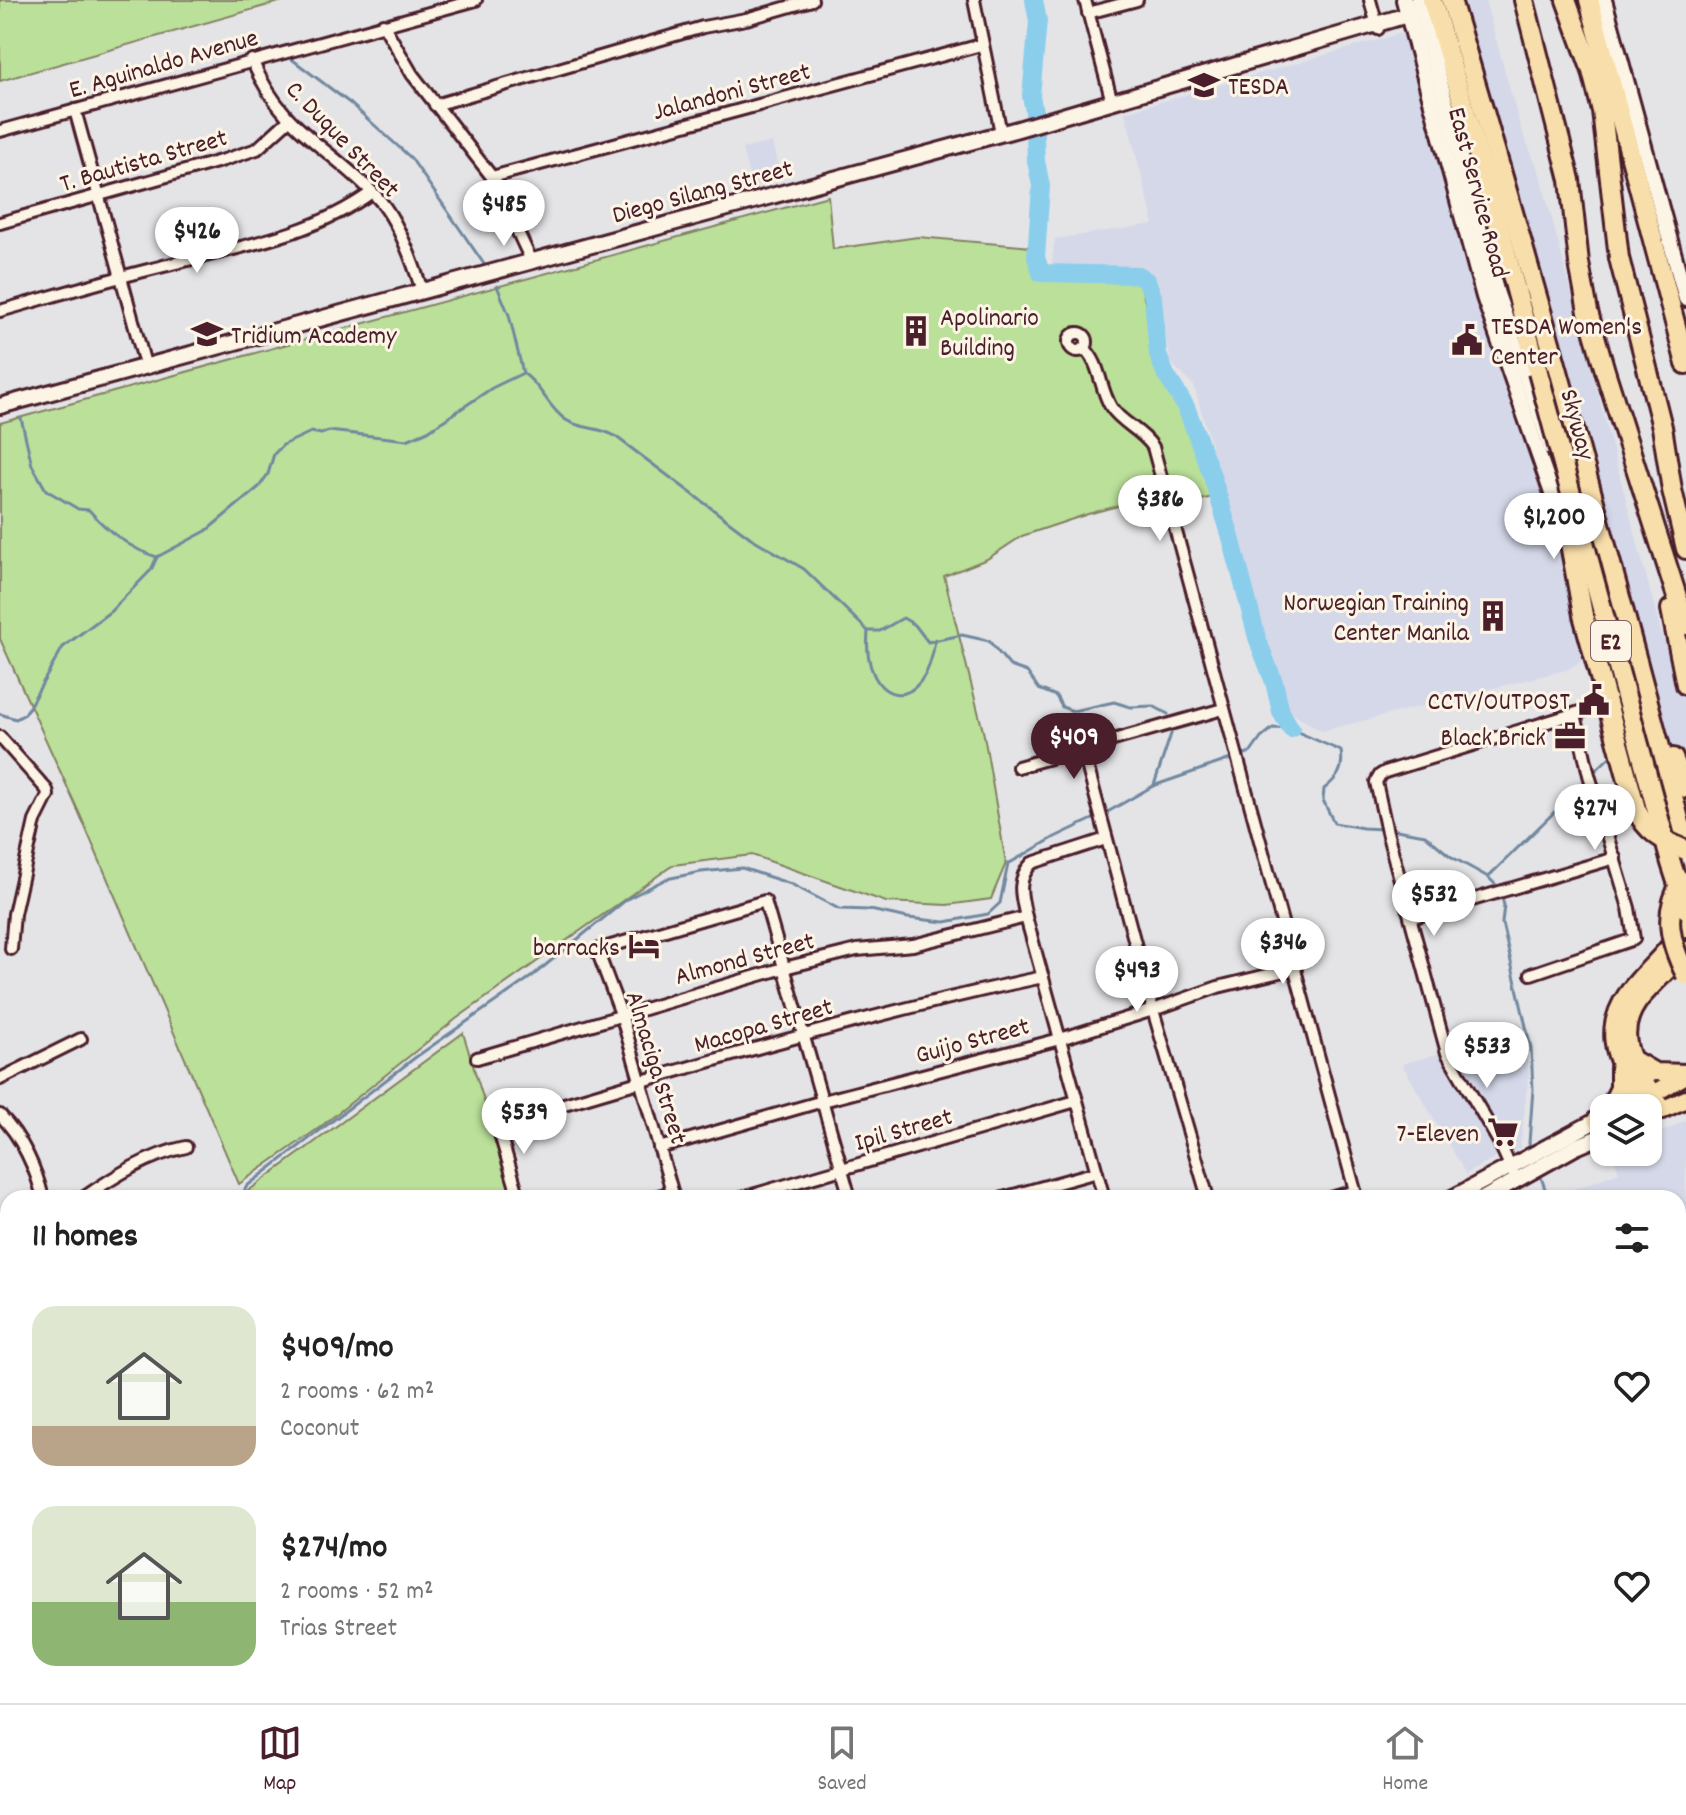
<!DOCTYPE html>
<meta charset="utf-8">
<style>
:root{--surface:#fff;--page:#f2f2f2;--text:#222;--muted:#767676;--line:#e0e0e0;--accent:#4a1f2b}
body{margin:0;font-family:Dekko,sans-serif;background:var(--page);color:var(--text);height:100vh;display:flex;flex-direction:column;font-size:30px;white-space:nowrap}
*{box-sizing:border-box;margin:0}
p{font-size:26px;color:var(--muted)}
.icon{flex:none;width:44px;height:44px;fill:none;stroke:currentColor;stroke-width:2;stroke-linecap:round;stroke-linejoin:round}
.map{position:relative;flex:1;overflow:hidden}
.side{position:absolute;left:0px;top:1190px;width:1686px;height:514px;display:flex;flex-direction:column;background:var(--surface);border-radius:24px 24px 0 0;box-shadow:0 2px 6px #0004}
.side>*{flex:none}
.fabs{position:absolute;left:1590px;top:1094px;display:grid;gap:16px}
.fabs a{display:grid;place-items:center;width:72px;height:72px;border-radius:16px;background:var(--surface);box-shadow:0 2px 6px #0004;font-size:40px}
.price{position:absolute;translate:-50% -68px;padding:0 18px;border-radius:28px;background:#fff;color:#222;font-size:26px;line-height:52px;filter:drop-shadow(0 2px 4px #0008)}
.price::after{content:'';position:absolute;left:50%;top:48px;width:24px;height:18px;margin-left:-12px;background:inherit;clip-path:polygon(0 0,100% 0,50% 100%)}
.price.active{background:var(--accent);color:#fff}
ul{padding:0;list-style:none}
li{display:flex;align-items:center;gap:24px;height:200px;padding:0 32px}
li span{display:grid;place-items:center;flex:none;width:224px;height:160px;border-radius:24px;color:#555}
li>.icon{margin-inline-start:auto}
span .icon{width:96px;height:96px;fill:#fffc;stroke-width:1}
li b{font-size:34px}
h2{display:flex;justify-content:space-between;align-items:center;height:96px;padding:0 32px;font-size:34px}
.menu{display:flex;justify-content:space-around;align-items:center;height:112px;border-top:2px solid var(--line);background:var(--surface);font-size:22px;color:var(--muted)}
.menu a{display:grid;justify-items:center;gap:4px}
.menu .active{color:var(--accent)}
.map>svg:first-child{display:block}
.built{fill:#d4d8e8}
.green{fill:#bbe09a;stroke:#828062;stroke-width:2}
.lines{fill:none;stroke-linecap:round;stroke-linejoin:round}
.stream{stroke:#71889f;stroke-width:3}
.river{stroke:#8bceec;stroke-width:18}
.street-casing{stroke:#4a1f2b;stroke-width:16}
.secondary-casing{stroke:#4a1f2b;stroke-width:20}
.primary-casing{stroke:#4a1f2b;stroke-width:22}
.highway-casing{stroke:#4a1f2b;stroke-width:24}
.street{stroke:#fcf5e5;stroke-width:10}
.secondary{stroke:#fcf5e5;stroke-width:14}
.primary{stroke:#f8deab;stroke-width:16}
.highway{stroke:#f8deab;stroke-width:18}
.highway-bridge-casing{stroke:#4a1f2b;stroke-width:24;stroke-linecap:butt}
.highway-bridge{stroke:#f8deab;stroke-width:18}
.labels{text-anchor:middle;stroke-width:6;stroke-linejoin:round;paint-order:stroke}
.shield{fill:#fcf5e5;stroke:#7f5f63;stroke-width:2}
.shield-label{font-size:24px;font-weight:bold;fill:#4a1f2b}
.street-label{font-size:26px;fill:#4a1f2b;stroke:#fcf5e5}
.poi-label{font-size:26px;fill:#4a1f2b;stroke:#fcf5e5;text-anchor:end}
</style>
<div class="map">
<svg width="1686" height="1703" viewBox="0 0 1686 1703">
<rect width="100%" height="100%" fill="#e4e4e7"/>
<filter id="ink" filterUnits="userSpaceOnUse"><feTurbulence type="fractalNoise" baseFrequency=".0125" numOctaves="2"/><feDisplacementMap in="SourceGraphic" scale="16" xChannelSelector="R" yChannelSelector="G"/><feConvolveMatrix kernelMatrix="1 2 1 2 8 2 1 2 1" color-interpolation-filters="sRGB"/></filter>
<g filter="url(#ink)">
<g class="built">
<polygon points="1464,0 1485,0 1521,129 1540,174 1662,636 1670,640 1686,709 1686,816"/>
<polygon points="1406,32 1504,384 1534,458 1589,657 1566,670 1322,731 1288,711 1194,386 1171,363 1154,281 1141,270 1051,267 1055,239 1154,224 1125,112"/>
<polygon points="772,142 781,179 752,186 742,149"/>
<polygon points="1520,1023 1529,1071 1520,1148 1508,1154 1487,1111 1466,1079 1452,1040"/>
<polygon points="1444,1052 1500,1154 1466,1174 1402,1064"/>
<polygon points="1686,1120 1686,1703 1530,1703 1529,1696 1678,1696 1678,1198 1551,1198 1619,1172 1613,1156 1622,1152 1648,1152 1648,1139"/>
<polygon points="602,1696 752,1696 755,1703 592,1703 591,1699"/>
</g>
<g class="green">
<polygon points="0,0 286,0 0,81"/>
<polygon points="828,196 833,249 918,237 1032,247 1043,275 1130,278 1141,286 1160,360 1190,416 1216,496 1167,509 1162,494 1088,514 1022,536 987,559 944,576 984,735 1006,863 991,899 947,905 886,902 752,855 673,865 456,1019 319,1128 239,1184 80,815 0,639 0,423"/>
<polygon points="463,1033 514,1198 246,1198 244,1194"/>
<polygon points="1042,1696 1432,1696 1434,1703 1038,1703"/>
</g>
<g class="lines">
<g class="stream">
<polyline points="289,57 351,104 411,158 486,267"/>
<polyline points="497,286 509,315 523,373"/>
<path d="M21 418 32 465 46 490 78 509 89 510C106 530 132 550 157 557"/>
<path d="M868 631C861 707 926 719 935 639"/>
<path d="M0 714 16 719 25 714 63 647 111 611 151 570 157 557 206 531 259 487 268 474 274 454 283 445 311 432 321 434 329 431 407 440 428 431 492 388 523 373C542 386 548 408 566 420 580 429 600 427 615 436L751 538 804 569 868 631H880L903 618 915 625 928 642 962 635 989 641 1010 666 1027 672 1039 689 1056 696 1062 707 1073 711 1114 702 1130 707 1153 706 1168 714"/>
<polyline points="1591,775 1614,753"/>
<polyline points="1154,785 1173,728"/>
<path d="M1104 814 1153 786 1251 752 1261 738 1273 728 1291 729 1341 751C1344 769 1338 778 1324 789L1323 800 1334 823 1363 828 1383 829"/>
<polyline points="1391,829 1425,835 1450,856 1488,877 1499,888 1504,905 1502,923 1531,1048 1533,1089 1529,1143 1531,1149"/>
<polyline points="1489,876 1586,781"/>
<polyline points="1539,1171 1548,1198"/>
<polyline points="240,1198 247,1186 416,1057 531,977 627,899 666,879 701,872 742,868 791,884 839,909 870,910 908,918 945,922 988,914 1000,903 1008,864 1055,837 1097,817"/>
<polyline points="1678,1259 1686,1261"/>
<polyline points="0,1272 8,1274"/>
</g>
<polyline class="river" points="1034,0 1038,21 1031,96 1034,111 1036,161 1041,186 1036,257 1041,273 1138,275 1147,281 1153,297 1158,355 1166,375 1186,407 1211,473 1230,534 1258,641 1274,682 1281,712 1291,729"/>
<defs>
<g id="street">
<polyline points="974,0 1001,133"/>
<polyline points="1085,0 1112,102"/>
<polyline points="1370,0 1378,29"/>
<polyline points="1088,13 1137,0"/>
<polyline points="383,24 412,74 492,177 531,260"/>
<path d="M252 60C281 131 328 145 376 196 397 218 413 262 422 291"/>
<polyline points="435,105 703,27 746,19 812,0"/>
<polyline points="75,110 146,368"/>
<polyline points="0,131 476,0"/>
<polyline points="492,177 981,45"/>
<polyline points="0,223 224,160 257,149 289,120"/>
<path d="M0 311C53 296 106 280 160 267 232 248 311 237 372 192"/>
<circle cx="1078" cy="342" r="9"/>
<path d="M1084 348C1101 364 1099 387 1111 407 1121 423 1142 430 1153 447L1357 1198"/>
<polyline points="0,737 47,790 48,795 35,821 14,914 11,949"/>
<polyline points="1083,750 1153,1010 1208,1198"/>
<polyline points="1018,767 1223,709"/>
<polyline points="1411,918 1615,858"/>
<polyline points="1531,974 1634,939 1629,908 1589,775 1575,714"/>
<polyline points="477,1058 784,968 857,950 913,945 1026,917"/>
<polyline points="0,1079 81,1039"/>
<path d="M0 1115C22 1137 36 1169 43 1198"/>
<polyline points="659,1148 823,1101 1060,1039 1153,1010 1218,987 1296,968"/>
<polyline points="1516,1179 1499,1142 1447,1053 1387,832 1376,782 1380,775 1385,772 1609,703"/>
<path d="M83 1198C115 1176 148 1155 186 1147"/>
<path d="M519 1198 497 1124C678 1070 858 1016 1043 977"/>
<polyline points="652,1198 672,1192"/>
<polyline points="674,1198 621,1014 597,950 765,901 850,1198"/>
<polyline points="742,1198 1076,1101"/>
<polyline points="1003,1198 1097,1172"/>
<path d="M1104 1198 1026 917C1021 896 1016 879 1032 863L1106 839"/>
<polyline points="1331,1198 1355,1191"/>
<polyline points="0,1255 8,1257"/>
<polyline points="0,1331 8,1332"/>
<polyline points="0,1569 0,1590"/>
<polyline points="0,1616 8,1618"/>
<polyline points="110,1696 111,1703"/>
<polyline points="238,1696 239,1703"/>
<polyline points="284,1696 285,1703"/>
<polyline points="331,1696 332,1703"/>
<polyline points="763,1696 766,1703"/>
<polyline points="992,1696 994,1703"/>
</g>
<g id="secondary">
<polyline points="1404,0 1484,297 1564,528"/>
<polyline points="1418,0 1497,294 1551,448"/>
<polyline points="1604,0 1686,299"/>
<polyline points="0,406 1018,129 1421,11"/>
<polyline points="1595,628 1619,703"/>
<polyline points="1639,777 1653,831"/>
<polyline points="1624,1108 1639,1101"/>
<polyline points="1452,1198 1603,1117"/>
<polyline points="1484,1198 1576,1147 1604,1135"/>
<polyline points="1506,1696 1507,1703"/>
<polyline points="410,1703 418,1696"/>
<polyline points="437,1703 444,1696"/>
</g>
<g id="primary">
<polyline points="1636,1061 1655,1072 1686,1073"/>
<polyline points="1644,1099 1686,1075"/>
<polyline points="1609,1108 1619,1088 1619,1068"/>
<path d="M1643 1108C1614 1057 1595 1027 1640 978 1652 965 1668 951 1677 935"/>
<path d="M1663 1110C1640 1073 1607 1037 1643 996 1657 980 1673 966 1686 950"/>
<polyline points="1653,1114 1686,1099"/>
<polyline points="1596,1120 1604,1114"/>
</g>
<g id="highway">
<polyline points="1432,0 1493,204 1538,372"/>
<path d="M1451 0C1535 281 1612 563 1686 846"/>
<polyline points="1524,0 1570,180 1579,263 1588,312 1606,374 1686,625"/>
<polyline points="1566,0 1592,71 1602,111 1619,258 1662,427 1672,490 1686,549"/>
<polyline points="1589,0 1686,364"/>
<polyline points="1671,609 1686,685"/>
<polyline points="1673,758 1686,788"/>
<polyline points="1679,922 1686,927"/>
</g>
</defs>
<use href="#street" class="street-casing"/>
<use href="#secondary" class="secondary-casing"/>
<use href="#primary" class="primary-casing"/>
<use href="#highway" class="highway-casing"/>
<use href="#street" class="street"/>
<use href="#secondary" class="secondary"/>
<use href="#primary" class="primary"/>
<use href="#highway" class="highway"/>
<defs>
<g id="highway-bridge">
<polyline points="1538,372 1671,863 1686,909"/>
<path d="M1565 516 1583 615 1636 809C1646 832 1663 841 1686 850"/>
<path d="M1682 881C1662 913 1670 943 1686 975"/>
</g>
</defs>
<use href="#highway-bridge" class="highway-bridge-casing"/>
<use href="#highway-bridge" class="highway-bridge"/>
</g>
</g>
<defs>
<symbol id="school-bare" viewBox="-9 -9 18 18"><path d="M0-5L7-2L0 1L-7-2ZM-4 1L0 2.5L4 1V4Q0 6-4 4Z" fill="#4a1f2b" stroke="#fcf5e5" stroke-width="2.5" paint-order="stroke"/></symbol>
<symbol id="building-bare" viewBox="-9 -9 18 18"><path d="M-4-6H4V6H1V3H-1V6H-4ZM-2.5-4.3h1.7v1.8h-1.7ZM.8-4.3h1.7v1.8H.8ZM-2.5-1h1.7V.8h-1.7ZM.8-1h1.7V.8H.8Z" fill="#4a1f2b" stroke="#fcf5e5" stroke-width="2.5" paint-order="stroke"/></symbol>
<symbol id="civic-bare" viewBox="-9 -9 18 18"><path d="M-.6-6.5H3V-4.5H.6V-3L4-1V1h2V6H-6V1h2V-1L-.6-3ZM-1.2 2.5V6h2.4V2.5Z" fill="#4a1f2b" stroke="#fcf5e5" stroke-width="2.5" paint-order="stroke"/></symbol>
<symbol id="office-bare" viewBox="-9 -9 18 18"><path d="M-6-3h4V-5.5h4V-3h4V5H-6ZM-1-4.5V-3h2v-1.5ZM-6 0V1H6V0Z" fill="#4a1f2b" stroke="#fcf5e5" stroke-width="2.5" paint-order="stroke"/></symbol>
<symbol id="hotel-bare" viewBox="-9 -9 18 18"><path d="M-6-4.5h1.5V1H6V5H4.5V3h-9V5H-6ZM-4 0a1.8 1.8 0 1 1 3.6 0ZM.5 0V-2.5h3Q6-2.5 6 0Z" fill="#4a1f2b" stroke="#fcf5e5" stroke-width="2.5" paint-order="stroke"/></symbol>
<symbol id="supermarket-bare" viewBox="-9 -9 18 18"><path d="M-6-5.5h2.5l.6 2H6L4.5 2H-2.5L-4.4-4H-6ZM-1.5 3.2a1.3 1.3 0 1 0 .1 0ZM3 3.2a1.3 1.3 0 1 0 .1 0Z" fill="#4a1f2b" stroke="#fcf5e5" stroke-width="2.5" paint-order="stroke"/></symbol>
</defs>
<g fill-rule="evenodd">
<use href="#school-bare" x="1182" y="63" width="44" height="44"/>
<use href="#building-bare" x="894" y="309" width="44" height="44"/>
<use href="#school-bare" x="185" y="312" width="44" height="44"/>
<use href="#civic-bare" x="1445" y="318" width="44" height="44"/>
<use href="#building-bare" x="1471" y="594" width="44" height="44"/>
<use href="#civic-bare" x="1572" y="678" width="44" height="44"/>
<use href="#office-bare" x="1548" y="714" width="44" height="44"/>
<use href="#hotel-bare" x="622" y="924" width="44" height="44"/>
<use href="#supermarket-bare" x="1481" y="1110" width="44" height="44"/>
</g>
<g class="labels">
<rect class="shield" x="1591" y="621" width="40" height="40" rx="6"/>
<g class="shield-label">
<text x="1611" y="649">E2</text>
</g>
<g class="street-label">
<text transform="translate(163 62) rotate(-16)" y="9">E. Aguinaldo Avenue</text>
<text transform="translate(731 90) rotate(-15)" y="9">Jalandoni Street</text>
<text transform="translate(344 138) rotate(46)" y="9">C. Duque Street</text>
<text transform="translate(143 159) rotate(-16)" y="9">T. Bautista Street</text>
<text transform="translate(702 190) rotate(-15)" y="9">Diego Silang Street</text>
<text transform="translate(1480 192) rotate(75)" y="9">East Service Road</text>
<text transform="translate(1579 424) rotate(75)" y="9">Skyway</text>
<text transform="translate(744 957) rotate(-15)" y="9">Almond Street</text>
<text transform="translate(763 1024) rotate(-16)" y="9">Macopa Street</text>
<text transform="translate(972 1039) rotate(-15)" y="9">Guijo Street</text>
<text transform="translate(658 1067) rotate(73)" y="9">Almaciga Street</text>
<text transform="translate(903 1128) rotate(-16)" y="9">Ipil Street</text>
</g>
<g class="poi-label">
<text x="1228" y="94" text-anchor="start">TESDA</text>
<text x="940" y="325" text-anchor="start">Apolinario<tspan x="940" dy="30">Building</tspan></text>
<text x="1491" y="334" text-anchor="start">TESDA Women's<tspan x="1491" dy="30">Center</tspan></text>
<text x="231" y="343" text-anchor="start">Tridium Academy</text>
<text x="1469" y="610">Norwegian Training<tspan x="1469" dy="30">Center Manila</tspan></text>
<text x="1570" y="709">CCTV/OUTPOST</text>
<text x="1546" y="745">Black Brick</text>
<text x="620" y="955">barracks</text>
<text x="1479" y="1141">7-Eleven</text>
</g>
</g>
</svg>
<div class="fabs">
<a><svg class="icon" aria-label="layers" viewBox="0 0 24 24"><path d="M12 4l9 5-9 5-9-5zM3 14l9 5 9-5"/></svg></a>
</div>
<b class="price" style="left:504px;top:248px">$485</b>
<b class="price" style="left:197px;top:275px">$426</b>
<b class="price" style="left:1160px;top:543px">$386</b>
<b class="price" style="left:1554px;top:561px">$1,200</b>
<b class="price active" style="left:1074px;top:781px">$409</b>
<b class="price" style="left:1595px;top:852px">$274</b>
<b class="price" style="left:1434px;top:938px">$532</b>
<b class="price" style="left:1283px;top:986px">$346</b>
<b class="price" style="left:1137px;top:1014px">$493</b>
<b class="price" style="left:1487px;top:1090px">$533</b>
<b class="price" style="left:524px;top:1156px">$539</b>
<section class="side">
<h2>11 homes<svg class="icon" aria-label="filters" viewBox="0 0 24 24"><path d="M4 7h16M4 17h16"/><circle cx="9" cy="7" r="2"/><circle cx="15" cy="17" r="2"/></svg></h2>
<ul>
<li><span style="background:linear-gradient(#dfe7d0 75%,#b9a48a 0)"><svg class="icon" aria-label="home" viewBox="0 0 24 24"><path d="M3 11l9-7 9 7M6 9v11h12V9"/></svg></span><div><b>$409/mo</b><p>2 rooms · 62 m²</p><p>Coconut</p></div><svg class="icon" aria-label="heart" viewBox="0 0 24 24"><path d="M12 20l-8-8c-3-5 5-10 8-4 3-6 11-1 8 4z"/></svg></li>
<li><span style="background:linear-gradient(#dfe7d0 60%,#8fb573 0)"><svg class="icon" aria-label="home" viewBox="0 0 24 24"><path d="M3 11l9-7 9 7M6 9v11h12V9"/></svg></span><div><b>$274/mo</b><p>2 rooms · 52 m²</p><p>Trias Street</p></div><svg class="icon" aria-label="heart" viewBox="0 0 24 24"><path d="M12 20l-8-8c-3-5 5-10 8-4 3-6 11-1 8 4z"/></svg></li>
</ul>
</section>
</div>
<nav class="menu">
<a class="active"><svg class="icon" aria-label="map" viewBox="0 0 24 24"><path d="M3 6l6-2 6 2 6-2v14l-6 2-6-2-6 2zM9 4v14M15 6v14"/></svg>Map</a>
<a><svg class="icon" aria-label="saved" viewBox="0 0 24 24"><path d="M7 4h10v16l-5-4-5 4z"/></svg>Saved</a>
<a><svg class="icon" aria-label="home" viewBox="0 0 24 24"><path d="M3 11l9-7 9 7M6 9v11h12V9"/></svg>Home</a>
</nav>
